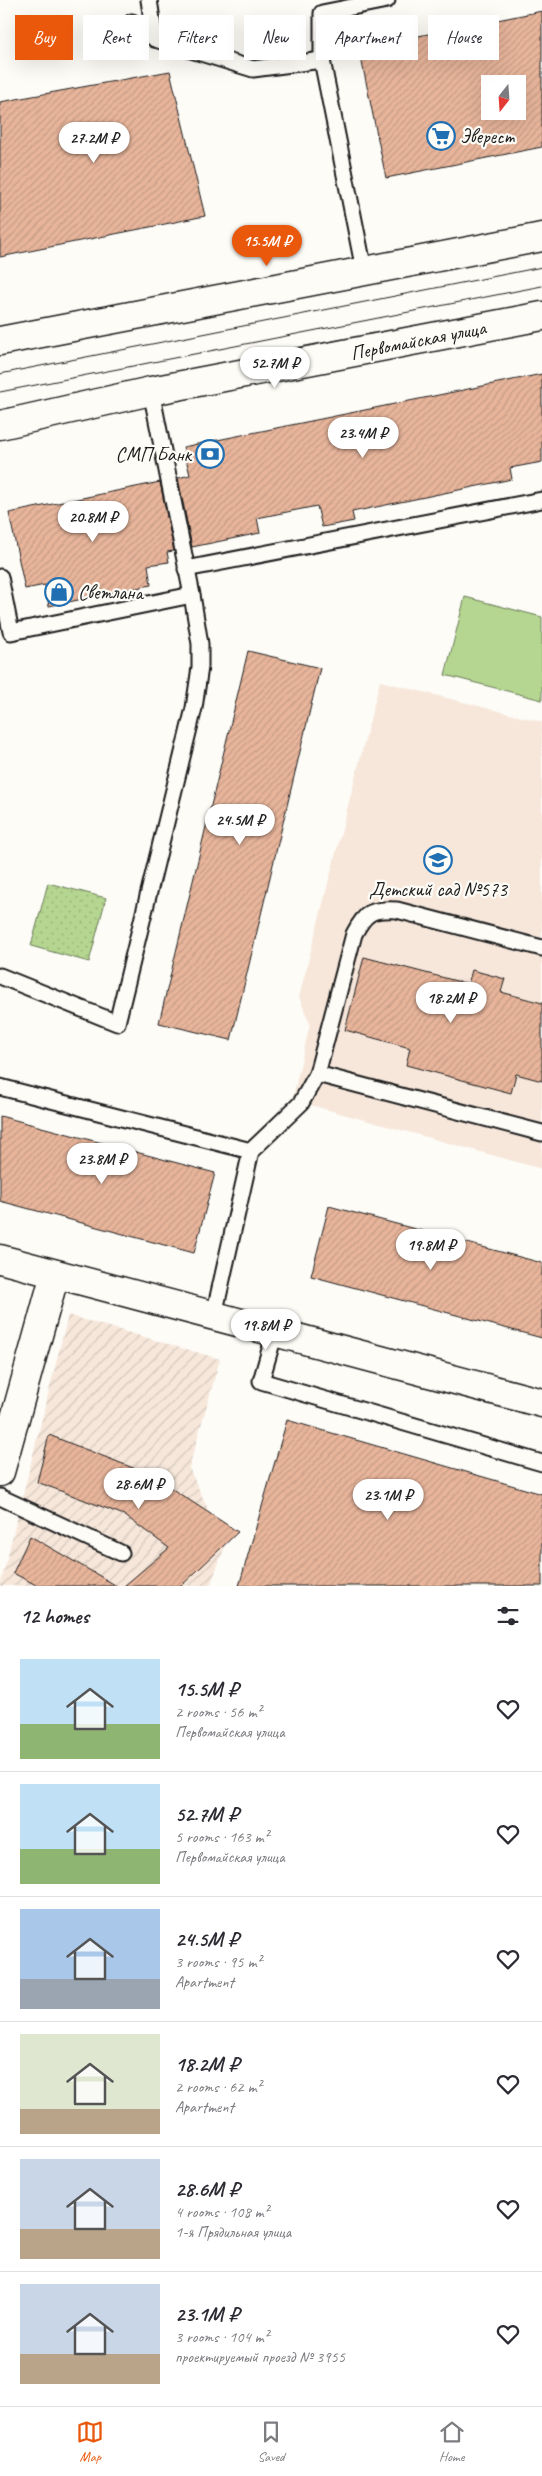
<!DOCTYPE html>
<meta charset="utf-8">
<style>
:root{--surface:#fff;--page:#f7f7f7;--text:#2b2b33;--muted:#7c7c81;--line:#e1e1e2;--accent:#ea580c}
body{margin:0;font-family:Caveat,sans-serif;background:var(--page);color:var(--text);height:100vh;display:flex;flex-direction:column;font-size:19px;white-space:nowrap}
*{box-sizing:border-box;margin:0}
p{font-size:16px;color:var(--muted)}
.icon{flex:none;width:28px;height:28px;fill:none;stroke:currentColor;stroke-width:2;stroke-linecap:round;stroke-linejoin:round}
.map{position:relative;height:1586px;overflow:hidden}
.drawer{display:flex;flex-direction:column;background:var(--surface);flex:1}
.drawer>*{flex:none}
.top-card{position:absolute;left:15px;top:15px;width:512px;height:45px;display:flex;gap:10px}
.needle{width:32px;rotate:197deg}
.controls{position:absolute;left:481px;top:75px;display:grid;gap:10px}
.controls a{display:grid;place-items:center;width:45px;height:45px;border-radius:0px;background:var(--surface);box-shadow:0 5px 20px #0002;font-size:25px}
.price{position:absolute;translate:-50% -42px;padding:0 11px;border-radius:18px;background:#fff;color:#222;font-size:16px;line-height:32px;filter:drop-shadow(0 1px 2px #0008)}
.price::after{content:'';position:absolute;left:50%;top:30px;width:15px;height:11px;margin-left:-8px;background:inherit;clip-path:polygon(0 0,100% 0,50% 100%)}
.price.on{background:var(--accent);color:#fff}
ul{padding:0;list-style:none}
li{display:flex;align-items:center;gap:15px;height:125px;padding:0 20px}
li+li{border-top:1px solid var(--line)}
li span{display:grid;place-items:center;flex:none;width:140px;height:100px;border-radius:0px;color:#555}
li>.icon{margin-inline-start:auto}
span .icon{width:60px;height:60px;fill:#fffc;stroke-width:1}
li b{font-size:21px}
h2{display:flex;justify-content:space-between;align-items:center;height:60px;padding:0 20px;font-size:21px}
.chip{padding:0 18px;border-radius:0px;background:var(--surface);box-shadow:0 5px 20px #0002;font-size:18px;line-height:45px}
.chip.on{background:var(--accent);color:#fff}
.menu{display:flex;justify-content:space-around;align-items:center;height:70px;border-top:1px solid var(--line);background:var(--surface);font-size:14px;color:var(--muted)}
.menu a{display:grid;justify-items:center;gap:2px}
.menu .on{color:var(--accent)}
.map>svg:first-child{display:block}
.built{fill:#f7e7db}
.industrial{fill:url(#industrial-furrows)}
.grass{fill:url(#grass-dots);stroke:#687956}
.garden{fill:#b5d690;stroke:#687956}
.building{fill:url(#building-hatch);stroke:#1c1c1c;fill-rule:evenodd}
.lines{fill:none;stroke-linecap:round;stroke-linejoin:round}
.service-casing{stroke:#1c1c1c;stroke-width:19}
.minor-casing{stroke:#1c1c1c;stroke-width:31}
.secondary-casing{stroke:#1c1c1c;stroke-width:31}
.service{stroke:#fdfcf7;stroke-width:15}
.minor{stroke:#fdfcf7;stroke-width:28}
.secondary{stroke:#fdfcf7;stroke-width:28}
.tram{stroke:#1c1c1c;stroke-width:1}
.labels{text-anchor:middle;stroke-width:4.5;stroke-linejoin:round;paint-order:stroke}
.poi-label{font-size:20px;fill:#1c1c1c;stroke:#fdfcf7;text-anchor:start}
.street-label{font-size:20px;fill:#1c1c1c;stroke:#fdfcf7}
</style>
<div class="map">
<svg width="542" height="1586" viewBox="0 0 542 1586">
<defs>
<pattern id="industrial-furrows" width="10" height="10" patternUnits="userSpaceOnUse" patternTransform="scale(1.25)"><rect width="10" height="10" fill="#f7e7db"/><path d="M-1 1l2-2M0 10L10 0M9 11l2-2" fill="none" stroke="#d3c6bb"/></pattern>
<pattern id="grass-dots" width="8" height="8" patternUnits="userSpaceOnUse" patternTransform="scale(1.25)"><rect width="8" height="8" fill="#b5d690"/><path d="M2 2h.1M6 6h.1" fill="none" stroke="#9bb77c" stroke-width="1.8" stroke-linecap="round"/></pattern>
<pattern id="building-hatch" width="6" height="6" patternUnits="userSpaceOnUse" patternTransform="scale(1.25)"><rect width="6" height="6" fill="#e8b59b"/><path d="M-1 1l2-2M0 6l6-6M5 7l2-2" fill="none" stroke="#c69b85"/></pattern>
</defs>
<rect width="100%" height="100%" fill="#fdfcf7"/>
<filter id="ink" filterUnits="userSpaceOnUse"><feTurbulence type="fractalNoise" baseFrequency=".02" numOctaves="2"/><feDisplacementMap in="SourceGraphic" scale="10" xChannelSelector="R" yChannelSelector="G"/><feConvolveMatrix kernelMatrix="1 2 1 2 8 2 1 2 1" color-interpolation-filters="sRGB"/></filter>
<g filter="url(#ink)">
<polygon class="built" points="380,681 542,722 542,1169 292,1100 310,1024 299,997"/>
<polygon class="industrial" points="68,1315 220,1359 189,1468 225,1546 210,1586 0,1586"/>
<polygon class="grass" points="48,883 106,898 89,962 31,946"/>
<polygon class="garden" points="465,597 542,617 542,700 445,675"/>
<g class="building">
<path d="M542 11V147L386 178 359 48ZM490 84H518V111H490Z"/>
<polygon points="170,71 205,216 0,257 0,102"/>
<polygon points="542,374 542,462 510,468 512,479 352,512 354,521 322,527 317,506 257,518 260,533 192,547 178,478 190,475 183,447"/>
<polygon points="160,482 174,551 167,552 169,562 148,565 151,585 49,606 45,585 25,589 9,513"/>
<polygon points="248,651 320,668 231,1040 159,1023"/>
<polygon points="364,957 468,984 472,970 505,979 501,992 542,1003 542,1081 516,1074 511,1093 406,1065 410,1048 345,1030"/>
<polygon points="0,1116 215,1173 194,1253 0,1201"/>
<polygon points="329,1206 542,1263 542,1338 311,1276"/>
<polygon points="287,1420 542,1494 542,1586 239,1586"/>
<polygon points="49,1435 151,1475 238,1532 181,1586 124,1586 169,1548 124,1515 37,1482"/>
<polygon points="30,1536 117,1586 38,1586 13,1573"/>
</g>
<g class="lines">
<defs>
<g id="service">
<polyline points="149,0 155,39 253,69 322,60"/>
<polyline points="132,22 155,39"/>
<polyline points="364,270 322,60 322,13 387,0"/>
<polyline points="186,569 542,500"/>
<polyline points="0,577 11,632 192,595 151,391"/>
<polyline points="0,976 117,1023 194,708 200,667 200,644 192,595"/>
<polyline points="317,1074 542,1133"/>
<polyline points="0,1087 251,1151"/>
<path d="M214 1315 251 1151 301 1103 317 1074 354 934C366 911 372 909 397 910L542 948"/>
<polyline points="275,1332 261,1381 542,1463"/>
<polyline points="0,1497 121,1553"/>
</g>
<g id="minor">
<polyline points="0,1259 542,1403"/>
<polyline points="0,1472 55,1274"/>
</g>
<g id="secondary">
<polyline points="0,341 542,237"/>
<polyline points="0,425 151,391 542,316"/>
</g>
</defs>
<use href="#service" class="service-casing"/>
<use href="#minor" class="minor-casing"/>
<use href="#secondary" class="secondary-casing"/>
<use href="#service" class="service"/>
<use href="#minor" class="minor"/>
<use href="#secondary" class="secondary"/>
<g class="tram">
<polyline points="0,374 542,267"/>
<polyline points="0,392 542,286"/>
</g>
</g>
</g>
<defs>
<symbol id="supermarket-ring" viewBox="-11 -11 22 22"><circle r="9.5" fill="#fdfcf7" stroke="#1f6fb2" stroke-width="1.5"/><path d="M-6-5.5h2.5l.6 2H6L4.5 2H-2.5L-4.4-4H-6ZM-1.5 3.2a1.3 1.3 0 1 0 .1 0ZM3 3.2a1.3 1.3 0 1 0 .1 0Z" fill="#1f6fb2"/></symbol>
<symbol id="bank-ring" viewBox="-11 -11 22 22"><circle r="9.5" fill="#fdfcf7" stroke="#1f6fb2" stroke-width="1.5"/><path d="M-6-4H6V4H-6ZM0-2.3a2.3 2.3 0 1 0 0 4.6a2.3 2.3 0 1 0 0-4.6Z" fill="#1f6fb2"/></symbol>
<symbol id="shop-ring" viewBox="-11 -11 22 22"><circle r="9.5" fill="#fdfcf7" stroke="#1f6fb2" stroke-width="1.5"/><path d="M-5-2.5h2.3a2.7 3.5 0 0 1 5.4 0H5L5.5 6h-11ZM-1.5-2.5h3a1.5 2.3 0 0 0-3 0Z" fill="#1f6fb2"/></symbol>
<symbol id="school-ring" viewBox="-11 -11 22 22"><circle r="9.5" fill="#fdfcf7" stroke="#1f6fb2" stroke-width="1.5"/><path d="M0-5L7-2L0 1L-7-2ZM-4 1L0 2.5L4 1V4Q0 6-4 4Z" fill="#1f6fb2"/></symbol>
</defs>
<g fill-rule="evenodd">
<use href="#supermarket-ring" x="425" y="120" width="32" height="32"/>
<use href="#bank-ring" x="194" y="438" width="32" height="32"/>
<use href="#shop-ring" x="43" y="576" width="32" height="32"/>
<use href="#school-ring" x="422" y="844" width="32" height="32"/>
</g>
<g class="labels">
<g class="poi-label">
<text x="460" y="143">Эверест</text>
<text x="191" y="461" text-anchor="end">СМП Банк</text>
<text x="78" y="599">Светлана</text>
<text x="438" y="896" text-anchor="middle">Детский сад №573</text>
</g>
<g class="street-label">
<text transform="translate(418 340) rotate(-11)" y="7">Первомайская улица</text>
</g>
</g>
</svg>
<div class="controls">
<a><svg class="needle" viewBox="-14 -14 28 28"><path d="M0-13l5 13h-10z" fill="#e53935"/><path d="M0 13l5-13h-10z" fill="#7c7c81"/></svg></a>
</div>
<b class="price" style="left:94px;top:164px">27.2M ₽</b>
<b class="price on" style="left:267px;top:267px">15.5M ₽</b>
<b class="price" style="left:275px;top:389px">52.7M ₽</b>
<b class="price" style="left:363px;top:459px">23.4M ₽</b>
<b class="price" style="left:93px;top:543px">20.8M ₽</b>
<b class="price" style="left:240px;top:846px">24.5M ₽</b>
<b class="price" style="left:451px;top:1024px">18.2M ₽</b>
<b class="price" style="left:102px;top:1185px">23.8M ₽</b>
<b class="price" style="left:431px;top:1271px">19.8M ₽</b>
<b class="price" style="left:266px;top:1351px">19.8M ₽</b>
<b class="price" style="left:139px;top:1510px">28.6M ₽</b>
<b class="price" style="left:388px;top:1521px">23.1M ₽</b>
<div class="top-card">
<a class="chip on">Buy</a>
<a class="chip">Rent</a>
<a class="chip">Filters</a>
<a class="chip">New</a>
<a class="chip">Apartment</a>
<a class="chip">House</a>
</div>
</div>
<section class="drawer">
<h2>12 homes<svg class="icon" aria-label="filters" viewBox="0 0 24 24"><path d="M4 7h16M4 17h16"/><circle cx="9" cy="7" r="2"/><circle cx="15" cy="17" r="2"/></svg></h2>
<ul>
<li><span style="background:linear-gradient(#bfe0f5 65%,#8fb573 0)"><svg class="icon" aria-label="home" viewBox="0 0 24 24"><path d="M3 11l9-7 9 7M6 9v11h12V9"/></svg></span><div><b>15.5M ₽</b><p>2 rooms · 56 m²</p><p>Первомайская улица</p></div><svg class="icon" aria-label="heart" viewBox="0 0 24 24"><path d="M12 20l-8-8c-3-5 5-10 8-4 3-6 11-1 8 4z"/></svg></li>
<li><span style="background:linear-gradient(#bfe0f5 65%,#8fb573 0)"><svg class="icon" aria-label="home" viewBox="0 0 24 24"><path d="M3 11l9-7 9 7M6 9v11h12V9"/></svg></span><div><b>52.7M ₽</b><p>5 rooms · 163 m²</p><p>Первомайская улица</p></div><svg class="icon" aria-label="heart" viewBox="0 0 24 24"><path d="M12 20l-8-8c-3-5 5-10 8-4 3-6 11-1 8 4z"/></svg></li>
<li><span style="background:linear-gradient(#a9c7e8 70%,#9aa5b1 0)"><svg class="icon" aria-label="home" viewBox="0 0 24 24"><path d="M3 11l9-7 9 7M6 9v11h12V9"/></svg></span><div><b>24.5M ₽</b><p>3 rooms · 95 m²</p><p>Apartment</p></div><svg class="icon" aria-label="heart" viewBox="0 0 24 24"><path d="M12 20l-8-8c-3-5 5-10 8-4 3-6 11-1 8 4z"/></svg></li>
<li><span style="background:linear-gradient(#dfe7d0 75%,#b9a48a 0)"><svg class="icon" aria-label="home" viewBox="0 0 24 24"><path d="M3 11l9-7 9 7M6 9v11h12V9"/></svg></span><div><b>18.2M ₽</b><p>2 rooms · 62 m²</p><p>Apartment</p></div><svg class="icon" aria-label="heart" viewBox="0 0 24 24"><path d="M12 20l-8-8c-3-5 5-10 8-4 3-6 11-1 8 4z"/></svg></li>
<li><span style="background:linear-gradient(#c9d6e8 70%,#b9a48a 0)"><svg class="icon" aria-label="home" viewBox="0 0 24 24"><path d="M3 11l9-7 9 7M6 9v11h12V9"/></svg></span><div><b>28.6M ₽</b><p>4 rooms · 108 m²</p><p>1-я Прядильная улица</p></div><svg class="icon" aria-label="heart" viewBox="0 0 24 24"><path d="M12 20l-8-8c-3-5 5-10 8-4 3-6 11-1 8 4z"/></svg></li>
<li><span style="background:linear-gradient(#c9d6e8 70%,#b9a48a 0)"><svg class="icon" aria-label="home" viewBox="0 0 24 24"><path d="M3 11l9-7 9 7M6 9v11h12V9"/></svg></span><div><b>23.1M ₽</b><p>3 rooms · 104 m²</p><p>проектируемый проезд № 3955</p></div><svg class="icon" aria-label="heart" viewBox="0 0 24 24"><path d="M12 20l-8-8c-3-5 5-10 8-4 3-6 11-1 8 4z"/></svg></li>
</ul>
</section>
<nav class="menu">
<a class="on"><svg class="icon" aria-label="map" viewBox="0 0 24 24"><path d="M3 6l6-2 6 2 6-2v14l-6 2-6-2-6 2zM9 4v14M15 6v14"/></svg>Map</a>
<a><svg class="icon" aria-label="saved" viewBox="0 0 24 24"><path d="M7 4h10v16l-5-4-5 4z"/></svg>Saved</a>
<a><svg class="icon" aria-label="home" viewBox="0 0 24 24"><path d="M3 11l9-7 9 7M6 9v11h12V9"/></svg>Home</a>
</nav>
